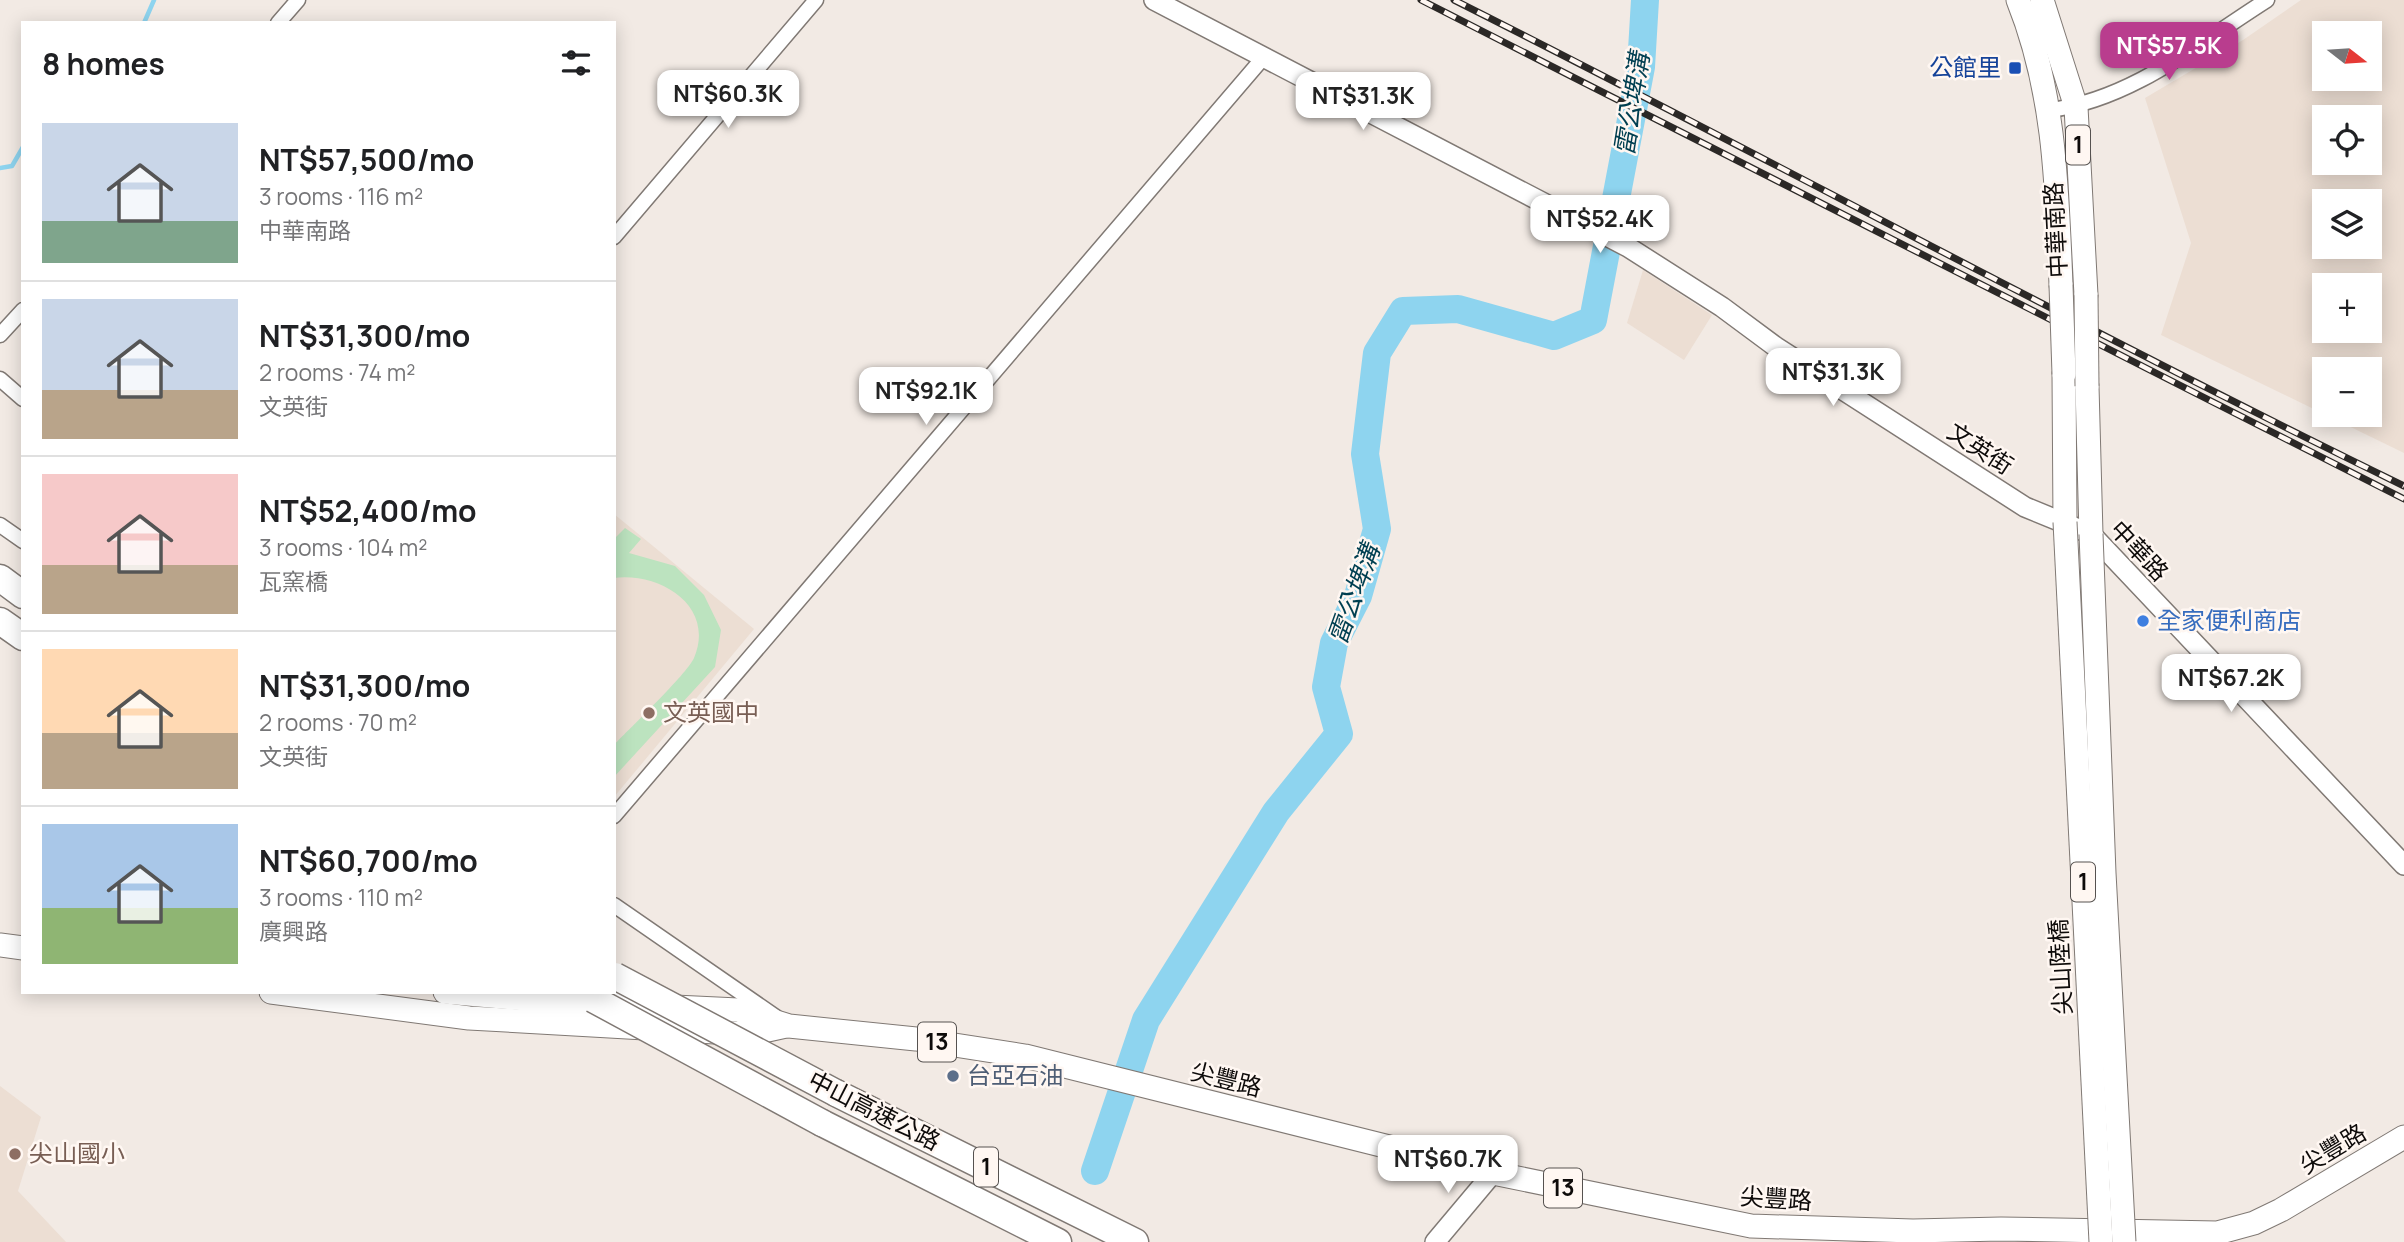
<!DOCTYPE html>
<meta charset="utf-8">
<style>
:root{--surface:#fff;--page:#f6f6f6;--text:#202124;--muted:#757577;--line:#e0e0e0;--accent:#b93d8e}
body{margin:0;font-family:Manrope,"Noto Sans TC",sans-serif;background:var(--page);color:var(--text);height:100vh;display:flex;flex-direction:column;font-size:26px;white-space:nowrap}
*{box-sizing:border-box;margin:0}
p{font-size:23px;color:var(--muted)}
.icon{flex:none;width:38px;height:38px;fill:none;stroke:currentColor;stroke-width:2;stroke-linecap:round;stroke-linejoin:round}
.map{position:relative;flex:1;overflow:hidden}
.drawer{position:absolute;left:21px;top:21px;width:595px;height:973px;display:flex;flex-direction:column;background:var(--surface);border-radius:0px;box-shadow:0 4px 18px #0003}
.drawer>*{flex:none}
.needle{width:46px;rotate:107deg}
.tools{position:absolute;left:2312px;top:21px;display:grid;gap:14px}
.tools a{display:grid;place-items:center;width:70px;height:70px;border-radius:0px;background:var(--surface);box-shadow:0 4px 18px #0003;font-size:35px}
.price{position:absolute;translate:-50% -60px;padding:0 16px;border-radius:14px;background:#fff;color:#222;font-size:23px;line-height:46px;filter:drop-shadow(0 2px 4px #0008)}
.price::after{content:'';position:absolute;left:50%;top:42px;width:21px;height:16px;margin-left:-10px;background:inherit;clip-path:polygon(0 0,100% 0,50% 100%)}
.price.active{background:var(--accent);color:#fff}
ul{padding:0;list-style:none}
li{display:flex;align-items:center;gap:21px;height:175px;padding:0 21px}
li+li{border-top:2px solid var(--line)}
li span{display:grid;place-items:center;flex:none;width:196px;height:140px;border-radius:0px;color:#555}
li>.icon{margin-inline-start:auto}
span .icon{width:84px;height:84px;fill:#fffc;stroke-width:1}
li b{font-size:30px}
h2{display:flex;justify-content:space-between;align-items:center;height:84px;padding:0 21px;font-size:30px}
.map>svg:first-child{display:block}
.built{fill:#ecded3;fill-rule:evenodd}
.green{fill:#bce3bf}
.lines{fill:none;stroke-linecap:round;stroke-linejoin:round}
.stream{stroke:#8ed4ef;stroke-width:4.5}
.river{stroke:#8ed4ef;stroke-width:28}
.street-casing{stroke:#807974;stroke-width:17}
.secondary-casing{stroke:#807974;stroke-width:22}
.primary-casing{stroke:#807974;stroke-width:25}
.highway-casing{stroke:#807974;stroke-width:29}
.street{stroke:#fff;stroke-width:14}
.secondary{stroke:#fff;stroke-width:19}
.primary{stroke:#fff;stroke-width:23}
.highway{stroke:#fff;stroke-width:26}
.rail-casing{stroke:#2b2826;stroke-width:7}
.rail{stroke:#fff7f2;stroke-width:4.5;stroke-dasharray:13;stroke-linecap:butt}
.primary-bridge-casing{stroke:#807974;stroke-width:25;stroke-linecap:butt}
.highway-bridge-casing{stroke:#807974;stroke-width:29;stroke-linecap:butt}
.primary-bridge{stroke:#fff;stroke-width:23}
.highway-bridge{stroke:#fff;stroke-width:26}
.transit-dot{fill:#1a4fb4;stroke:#fff7f2;stroke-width:2.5}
.shop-dot{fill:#3f7fe0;stroke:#fff7f2;stroke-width:2.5}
.education-dot{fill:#8d6e63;stroke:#fff7f2;stroke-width:2.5}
.service-dot{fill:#5c6f8a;stroke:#fff7f2;stroke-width:2.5}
.labels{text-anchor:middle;stroke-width:5;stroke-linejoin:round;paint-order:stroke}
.shield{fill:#fff7f2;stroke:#565250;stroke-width:2}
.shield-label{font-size:23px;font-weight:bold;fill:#0e0b0a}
.transit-label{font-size:24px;fill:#164399;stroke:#fff7f2;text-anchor:end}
.street-label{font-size:24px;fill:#0e0b0a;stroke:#fff7f2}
.shop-label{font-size:24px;fill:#366cbe;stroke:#fff7f2;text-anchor:start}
.education-label{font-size:24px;fill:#785e54;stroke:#fff7f2;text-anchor:start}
.service-label{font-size:24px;fill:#4e5e75;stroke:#fff7f2;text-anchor:start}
.water-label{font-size:26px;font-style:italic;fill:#003f51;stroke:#fff7f2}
</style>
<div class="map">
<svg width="2404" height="1242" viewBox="0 0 2404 1242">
<rect width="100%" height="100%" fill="#f2eae4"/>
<g class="built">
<path d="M2301 0H2404V453L2326 415H2370V369H2324V414L2161 335 2191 243 2145 98 2243 40ZM2324 33H2370V79H2324ZM2324 117H2370V163H2324ZM2324 201H2370V247H2324ZM2324 285H2370V331H2324Z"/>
<polygon points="1643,270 1712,315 1684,360 1627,323"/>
<polygon points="614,514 754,629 614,797"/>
<polygon points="0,1086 41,1117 18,1191 66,1242 0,1242"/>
</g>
<path class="green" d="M625 528 641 539 629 553 675 566 704 595 721 630 715 667 614 777V745C630 728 686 675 694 658 716 606 660 572 614 578V539Z"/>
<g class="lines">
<g class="stream">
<polyline points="144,23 154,0"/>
<polyline points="0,168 12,166 23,147"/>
</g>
<polyline class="river" points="1095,1171 1146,1020 1276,812 1339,734 1326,687 1334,643 1358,596 1377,529 1365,454 1377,353 1403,311 1458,309 1554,336 1593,320 1641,67 1645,0"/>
<defs>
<g id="street">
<polyline points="278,23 298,0"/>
<path d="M2050 110C2131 100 2199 43 2267 0"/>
<polyline points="614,237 816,0"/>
<polyline points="0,335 23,310"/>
<polyline points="0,379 23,399"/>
<polyline points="0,525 23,541"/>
<polyline points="614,816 1263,58"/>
<polyline points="614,905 776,1017"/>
</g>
<g id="secondary">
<polyline points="1154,0 1628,247 1722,307 1776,347 2025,507 2091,534 2404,865"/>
<polyline points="1435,1242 1493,1173"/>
</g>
<g id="primary">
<path d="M2018 0C2055 92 2057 187 2061 285"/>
<polyline points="2042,0 2076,107 2086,295"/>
<polyline points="2064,374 2065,522"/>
<polyline points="2087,386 2091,534"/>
<polyline points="0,945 23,948"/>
<polyline points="271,992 469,1018 750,1034 786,1026"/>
<polyline points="445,992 548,1001 738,1010 789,1026 916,1039 1025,1056 1493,1173 1751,1226 1913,1231 2001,1229 2217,1233 2254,1223 2281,1210 2404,1137"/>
</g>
<g id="highway">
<polyline points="0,578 23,595"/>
<polyline points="0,621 23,637"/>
<polyline points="836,1093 1135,1242"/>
<polyline points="822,1123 1058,1242"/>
</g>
</defs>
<use href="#street" class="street-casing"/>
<use href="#secondary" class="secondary-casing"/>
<use href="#primary" class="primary-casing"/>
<use href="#highway" class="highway-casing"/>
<use href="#street" class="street"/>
<use href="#secondary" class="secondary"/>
<use href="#primary" class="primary"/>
<use href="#highway" class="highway"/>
<defs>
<g id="rail">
<polyline points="1421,0 2404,499"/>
<path d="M1454 0C1772 160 2084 330 2404 486"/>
</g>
</defs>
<use href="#rail" class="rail-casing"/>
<use href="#rail" class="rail"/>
<defs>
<g id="primary-bridge">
<polyline points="2061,285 2064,374"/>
<polyline points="2086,295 2087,386"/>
<polyline points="2065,522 2101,1242"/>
<polyline points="2091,534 2104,873 2124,1242"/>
</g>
<g id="highway-bridge">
<polyline points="615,976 836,1093"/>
<polyline points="593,999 822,1123"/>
</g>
</defs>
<use href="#primary-bridge" class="primary-bridge-casing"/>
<use href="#highway-bridge" class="highway-bridge-casing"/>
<use href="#primary-bridge" class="primary-bridge"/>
<use href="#highway-bridge" class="highway-bridge"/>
</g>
<rect class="transit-dot" x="2008" y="61" width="14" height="14" rx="3.5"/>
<circle class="shop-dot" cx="2143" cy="621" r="7"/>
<g class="education-dot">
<circle cx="649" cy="713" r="7"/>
<circle cx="15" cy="1154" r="7"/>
</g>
<circle class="service-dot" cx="953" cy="1076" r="7"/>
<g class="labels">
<g class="shield">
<rect x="2066" y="125.5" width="24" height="39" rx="5"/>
<rect x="2071" y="862.5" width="24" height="39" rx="5"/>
<rect x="918" y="1022.5" width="38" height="39" rx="5"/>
<rect x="974" y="1147.5" width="24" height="39" rx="5"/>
<rect x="1544" y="1168.5" width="38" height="39" rx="5"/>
</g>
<g class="shield-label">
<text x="2078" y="153">1</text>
<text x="2083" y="890">1</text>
<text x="937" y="1050">13</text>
<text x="986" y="1175">1</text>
<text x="1563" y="1196">13</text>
</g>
<g class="transit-label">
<text x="2001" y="76">公館里</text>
</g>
<g class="street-label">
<text transform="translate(2056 230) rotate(-93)" y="8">中華南路</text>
<text transform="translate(1980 449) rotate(33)" y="8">文英街</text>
<text transform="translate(2139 551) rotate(47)" y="8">中華路</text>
<text transform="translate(2061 967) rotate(-93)" y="8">尖山陸橋</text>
<text transform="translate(1226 1080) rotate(14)" y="8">尖豐路</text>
<text transform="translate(874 1111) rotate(27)" y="8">中山高速公路</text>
<text transform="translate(2333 1149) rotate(-31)" y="8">尖豐路</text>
<text transform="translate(1776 1199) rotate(4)" y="8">尖豐路</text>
</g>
<g class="shop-label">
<text x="2157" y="629">全家便利商店</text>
</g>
<g class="education-label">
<text x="663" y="721">文英國中</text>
<text x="29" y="1162">尖山國小</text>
</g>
<g class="service-label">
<text x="967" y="1084">台亞石油</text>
</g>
<g class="water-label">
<text transform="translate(1632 104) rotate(-81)" y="9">雷公埤溝</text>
<text transform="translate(1354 594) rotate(-70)" y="9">雷公埤溝</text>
</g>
</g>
</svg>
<div class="tools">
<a><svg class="needle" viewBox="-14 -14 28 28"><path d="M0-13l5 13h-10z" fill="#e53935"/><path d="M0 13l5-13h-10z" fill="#757577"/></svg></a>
<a><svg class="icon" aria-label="locate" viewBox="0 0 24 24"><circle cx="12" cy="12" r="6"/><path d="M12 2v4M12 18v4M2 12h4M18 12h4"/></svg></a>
<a><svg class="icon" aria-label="layers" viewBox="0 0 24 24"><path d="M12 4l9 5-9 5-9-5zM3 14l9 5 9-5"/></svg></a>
<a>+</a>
<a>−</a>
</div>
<b class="price active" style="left:2169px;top:82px">NT$57.5K</b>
<b class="price" style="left:728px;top:130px">NT$60.3K</b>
<b class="price" style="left:1363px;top:132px">NT$31.3K</b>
<b class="price" style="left:1600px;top:255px">NT$52.4K</b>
<b class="price" style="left:1833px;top:408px">NT$31.3K</b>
<b class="price" style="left:926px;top:427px">NT$92.1K</b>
<b class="price" style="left:2231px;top:714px">NT$67.2K</b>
<b class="price" style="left:1448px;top:1195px">NT$60.7K</b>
<section class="drawer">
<h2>8 homes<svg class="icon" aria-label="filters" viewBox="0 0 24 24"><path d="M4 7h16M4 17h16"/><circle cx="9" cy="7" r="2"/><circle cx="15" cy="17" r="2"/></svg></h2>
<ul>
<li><span style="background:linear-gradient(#c9d6e8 70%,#7fa58c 0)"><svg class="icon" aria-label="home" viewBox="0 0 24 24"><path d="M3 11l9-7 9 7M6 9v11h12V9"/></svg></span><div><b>NT$57,500/mo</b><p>3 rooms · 116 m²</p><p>中華南路</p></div></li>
<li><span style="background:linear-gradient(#c9d6e8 65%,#b9a48a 0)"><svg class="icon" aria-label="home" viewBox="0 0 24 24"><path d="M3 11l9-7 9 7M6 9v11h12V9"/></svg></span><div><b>NT$31,300/mo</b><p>2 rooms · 74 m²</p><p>文英街</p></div></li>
<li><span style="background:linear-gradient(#f6c9c9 65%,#b9a48a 0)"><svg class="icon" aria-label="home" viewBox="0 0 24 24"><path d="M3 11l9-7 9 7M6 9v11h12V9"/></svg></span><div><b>NT$52,400/mo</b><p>3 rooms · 104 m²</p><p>瓦窯橋</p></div></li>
<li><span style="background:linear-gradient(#ffd9b3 60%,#b9a48a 0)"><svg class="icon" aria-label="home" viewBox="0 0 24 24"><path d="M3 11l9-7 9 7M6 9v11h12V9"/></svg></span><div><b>NT$31,300/mo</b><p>2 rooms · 70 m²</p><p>文英街</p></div></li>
<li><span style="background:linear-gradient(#a9c7e8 60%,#8fb573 0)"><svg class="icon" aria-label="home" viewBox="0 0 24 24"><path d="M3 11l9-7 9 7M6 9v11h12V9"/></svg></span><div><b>NT$60,700/mo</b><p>3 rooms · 110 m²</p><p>廣興路</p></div></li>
</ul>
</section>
</div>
